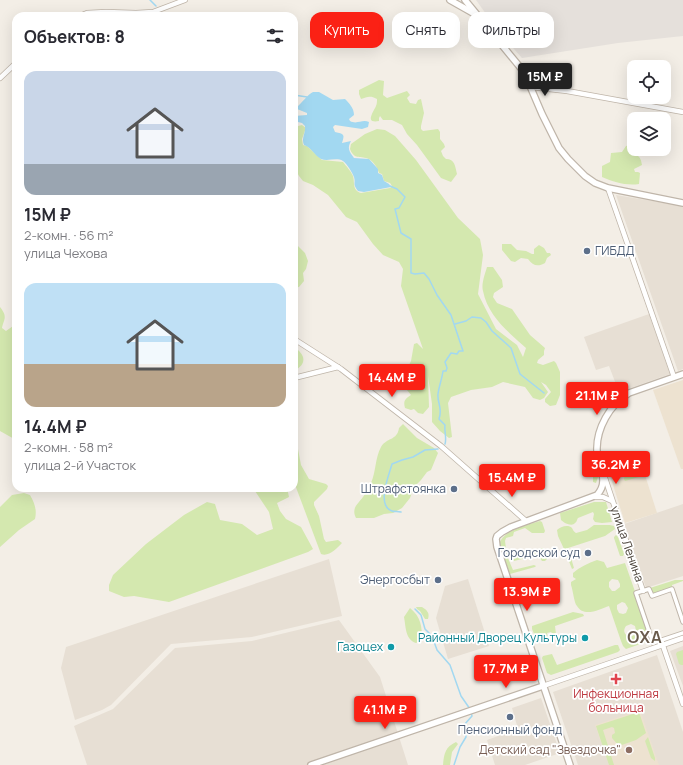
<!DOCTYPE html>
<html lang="ru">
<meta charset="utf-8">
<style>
:root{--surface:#fff;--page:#f2f2f3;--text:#2b2b33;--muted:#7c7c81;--accent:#fb2115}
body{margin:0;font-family:Manrope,sans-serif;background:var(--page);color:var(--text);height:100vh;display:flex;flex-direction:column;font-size:15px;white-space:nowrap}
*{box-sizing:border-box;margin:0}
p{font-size:13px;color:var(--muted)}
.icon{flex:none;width:22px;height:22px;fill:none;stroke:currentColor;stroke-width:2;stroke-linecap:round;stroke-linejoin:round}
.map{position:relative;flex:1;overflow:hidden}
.details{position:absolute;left:12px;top:12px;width:286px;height:480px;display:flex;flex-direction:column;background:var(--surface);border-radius:12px;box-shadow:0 4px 16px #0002}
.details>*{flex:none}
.hud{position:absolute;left:310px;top:12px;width:313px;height:36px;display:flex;gap:8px}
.buttons{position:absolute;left:627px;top:60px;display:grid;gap:8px}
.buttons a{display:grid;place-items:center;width:44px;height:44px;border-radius:8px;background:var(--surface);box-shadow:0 4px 16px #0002;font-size:20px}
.price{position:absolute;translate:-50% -34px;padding:0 9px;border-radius:4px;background:var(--accent);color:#fff;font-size:13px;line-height:26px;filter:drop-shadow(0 1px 2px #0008)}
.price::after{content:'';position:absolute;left:50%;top:24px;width:12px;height:9px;margin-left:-6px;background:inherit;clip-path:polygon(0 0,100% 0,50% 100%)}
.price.active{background:#222;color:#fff}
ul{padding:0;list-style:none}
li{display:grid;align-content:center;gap:8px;height:212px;padding:0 12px}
li span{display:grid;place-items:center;height:124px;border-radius:12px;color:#555}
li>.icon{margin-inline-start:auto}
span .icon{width:72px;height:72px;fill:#fffc;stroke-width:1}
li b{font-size:17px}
h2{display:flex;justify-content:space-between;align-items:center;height:48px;padding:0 12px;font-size:17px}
.chip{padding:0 14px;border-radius:12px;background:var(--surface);box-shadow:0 4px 16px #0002;font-size:14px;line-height:36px}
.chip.active{background:var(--accent);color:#fff}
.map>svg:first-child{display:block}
.residential{fill:#e7dfd4}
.industrial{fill:#e5e0db}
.education{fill:#ede2d0}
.green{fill:#d4e8af;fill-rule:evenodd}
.water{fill:#a2d8f1}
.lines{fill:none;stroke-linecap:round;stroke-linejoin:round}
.stream{stroke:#a2d8f1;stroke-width:1.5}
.pedestrian-casing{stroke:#bfb5a9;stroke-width:5.5}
.minor-casing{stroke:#bfb5a9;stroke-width:6}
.tertiary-casing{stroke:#bfb5a9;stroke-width:8}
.pedestrian{stroke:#fff;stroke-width:3.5}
.minor{stroke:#fff;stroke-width:4.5}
.tertiary{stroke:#fff;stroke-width:5.5}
.service-dot{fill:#5c6f8a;stroke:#fff;stroke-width:1.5}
.culture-dot{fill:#0f9aa8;stroke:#fff;stroke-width:1.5}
.health-dot{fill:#e0444e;stroke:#fff;stroke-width:1.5}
.education-dot{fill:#8d6e63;stroke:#fff;stroke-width:1.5}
.labels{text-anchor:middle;stroke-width:3.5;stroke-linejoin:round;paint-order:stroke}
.service-label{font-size:12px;fill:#4e5e75;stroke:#fff;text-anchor:end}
.street-label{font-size:12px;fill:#463e35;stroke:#fff}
.culture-label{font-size:12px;fill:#0d838f;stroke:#fff;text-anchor:end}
.health-label{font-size:12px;fill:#be3a42;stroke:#fff}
.education-label{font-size:12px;fill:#785e54;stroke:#fff;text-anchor:end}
.district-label{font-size:16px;font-weight:bold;letter-spacing:1px;fill:#695b4c;stroke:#fff}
</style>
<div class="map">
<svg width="683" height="765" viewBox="0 0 683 765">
<rect width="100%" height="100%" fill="#f3eee6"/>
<g class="residential">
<polygon points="616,195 683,206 683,369 678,371"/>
<polygon points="649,314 670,374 619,392 609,366 596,370 584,337"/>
<polygon points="683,504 683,576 646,588 624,524"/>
<polygon points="329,559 342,616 252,637 171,644 111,705 102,710 75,720 61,668 66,647"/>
<polygon points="468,579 489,646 448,659 436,618 445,586"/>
<polygon points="339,620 380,677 408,765 87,765 74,726 113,709 175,648 252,641"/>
<polygon points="683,646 683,686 670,651"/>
<polygon points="657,655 683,732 683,765 578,765 553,692"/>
<polygon points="541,698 560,753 525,765 495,765 487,740 518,729 512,708"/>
</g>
<polygon class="industrial" points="476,0 683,0 683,36 618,43 522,58 499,32"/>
<g class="education">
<polygon points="683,380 683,469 681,469 653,390"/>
<polygon points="640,459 657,513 625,523 608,469"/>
<polygon points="640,710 659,765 609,765 595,725"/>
</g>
<g class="green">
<path d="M379 80 384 81 383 95 387 98 407 91 410 95 407 98 410 103 416 104 418 100 421 99 424 113 421 126V129L423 131 438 129 440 132V139L444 144 445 147 441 151 443 156 446 159C455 159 455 166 457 174L451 182 441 178 417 145 407 134 402 125 392 120H383L380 116 379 118V121C364 124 374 111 376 106 377 104 377 101 377 99 370 95 367 97 361 99L359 94V90Z"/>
<path d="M302 125 306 128 302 139 303 145 307 146 322 160 343 162C346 166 351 171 353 176 355 183 352 190 361 193L390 188 392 186 390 183 384 181 382 174 379 173C378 168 372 159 366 158 358 156 354 159 350 149L351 144 365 134 377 129 385 130 395 136 416 160 458 218 480 239 483 255 478 294 496 329 517 345 523 357 526 348C508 332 488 316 483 291 481 284 485 274 487 267H493L502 280 503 287 494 293 493 297 497 303 512 309 530 335 545 348 544 351V355L538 360 537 363 543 365 554 361 556 363 560 372V395L556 405 550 406 545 402V399L551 392 546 385 541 382 548 392 544 398 540 400 533 398 525 387 503 382 492 387 471 390 451 397 448 403 452 437 449 438 440 431 432 422V404L428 376 429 407 423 414 418 413 414 409 411 410 405 408C403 401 405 399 411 395L407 390 405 382 410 378 408 367 411 361 414 344 417 343 423 349 401 286 403 269 399 262 383 255 373 244 357 222 346 217 328 195 313 185 303 181 299 176 294 167V127Z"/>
<path d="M629 145 633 148 634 154C640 156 641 159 642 165L634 169 635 172H638L640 173 639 184C626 186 614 182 602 177V166L610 162 611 153 622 152 626 146Z"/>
<polygon points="296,244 305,253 308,261 306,269 303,273 304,281 299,287 294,288 294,245"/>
<path d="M502 244H511L517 250 526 251 532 254H534V249L539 245 544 248 547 253H550L551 255 547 258 545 263C538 267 533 266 528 259L521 258 515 262 511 261 502 250Z"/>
<path d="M0 307C8 317 4 319 2 328L6 331 13 326 16 321V440L0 431Z"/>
<path d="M294 347C306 355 307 364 294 371Z"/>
<path d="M403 424 417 438 434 448 438 453 431 470 427 472 421 480 414 487 410 498 402 508 393 513 384 514 374 518H356C351 508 358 504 363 497 366 493 369 487 371 483 376 472 375 458 381 447 387 437 397 441 399 428Z"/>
<path d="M294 447 298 449 301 465 309 479 326 484 328 486 327 489 314 502V505L319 516 324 539 326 542 338 540 342 543C336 549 329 557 321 554L294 482Z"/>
<polygon points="592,455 593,456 598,477 596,483 593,482 593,477 588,471 584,464"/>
<polygon points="638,461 639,463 636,469 638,472 639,477 625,481 624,479 625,474 611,474 612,469"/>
<polygon points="253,488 287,488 289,497 277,503 280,511 286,519 301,527 313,549 308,552 169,602 134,596 124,597 109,591 109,585 113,575 146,544 184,515 207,502 215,504 220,520 242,524 257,535 273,529 269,512"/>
<path d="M24 493 30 495C35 504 37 510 35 519L19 530 0 547V507L12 495Z"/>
<path d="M594 502H606L612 522 602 523 595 522 593 519 594 514 593 512 578 518C577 519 577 522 575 523 572 527 564 523 561 520L560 513Z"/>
<path d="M540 521 542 522 545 531 544 533H532L525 528 514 532 513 536 506 538 505 541 507 556 513 570 534 565 536 566 535 567 510 574 499 545C502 530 527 525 540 521Z"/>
<path d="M594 525H610L614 526 615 529 605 536 568 548 574 568 572 569 564 549 558 536 557 530C560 527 568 524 572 528 573 530 574 532 576 533L587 530Z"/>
<polygon points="616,535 618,537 624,554 623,556 620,556 614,538 614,537"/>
<polygon points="543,548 547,559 545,561 542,561 538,555 514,561 512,560 513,558"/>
<path d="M597 560 604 562 607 568 625 563 652 640 626 649 623 646 621 641 609 606C600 609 584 618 577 606 574 603 573 590 571 585V582L576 579 573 577V573C580 567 588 563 597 560ZM612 579 618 580 620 584V587L615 591H612L609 587V582ZM622 602 625 603 628 608 626 613 623 614 619 613 617 609V605ZM631 624 635 626 636 631 633 636H628C624 634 623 630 626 626Z"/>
<polygon points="675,580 683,580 683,581 672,585 672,589 652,596 650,588"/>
<path d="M416 607H422C427 610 430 613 428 619H425L420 611 417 609Z"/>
<path d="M410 608C421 617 422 626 422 640L416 643C405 639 406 627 404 617Z"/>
<polygon points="573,612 583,614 584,616 555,626 556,634 554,635 551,632 547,633 548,640 540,641 537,641 532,629 532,626"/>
<polygon points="615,645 618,645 620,650 618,652 551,675 547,673 542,658 543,656 552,654 557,665"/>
<polygon points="683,650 683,665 681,665 679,664 676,654 677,652"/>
<polygon points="639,712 646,733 636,740 619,746 612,738 612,735 615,733 614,728 612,727 603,730 614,765 609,765 596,726"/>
<polygon points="648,737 655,758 655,761 651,758 645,741"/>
<path d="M456 742 458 744 452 752 450 765H443C444 754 445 747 456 742Z"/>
</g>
<path class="water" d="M313 92H319L333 100 345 99C349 103 354 108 354 115L349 119 350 121C357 125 362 119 369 122L368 127 362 129 335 125 333 127 335 132C344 134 345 134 342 143L351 141C347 148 349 151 354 158L369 159 378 169V173L382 175 384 181 389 184 391 187 364 192 358 191C352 183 356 184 354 177 352 172 347 164 343 161 336 157 328 162 321 159 314 155 311 147 304 145 301 138 306 133 305 126L302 123 294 121V116L307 115V113L297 109V107C303 102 306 96 313 92Z"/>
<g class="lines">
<g class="stream">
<polyline points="150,0 156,6"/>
<polyline points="160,13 162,16"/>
<polyline points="294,95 307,97"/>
<path d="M390 186 397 189 405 197 399 208 395 209 401 233 411 239V273L415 274 424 273 429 279 437 295 451 315 463 351H459L457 354 451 353 445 362 447 368 446 371H443C442 379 439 386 438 394 437 403 443 408 439 419L445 425C444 431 447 438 445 444"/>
<polyline points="455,324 466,321 472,317 481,318 486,322 492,331 511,348 520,374 544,393"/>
<path d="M401 512C398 511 395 512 392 511 376 506 389 475 392 464L402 460 413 457 425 450 438 449"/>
<polyline points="415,609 421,615 425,629 432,636 437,650 450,665 461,696 470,709"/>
<polyline points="454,765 460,747 466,737 464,725 472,716 471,713"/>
</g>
<defs>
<polyline id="pedestrian" points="683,622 672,589 652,596 649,589 636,593 653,643 683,633"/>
<g id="minor">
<polyline points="80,16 87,13 106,12 136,13 153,12 185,0"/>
<polyline points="0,78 16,63"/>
<polyline points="531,87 567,91 683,112"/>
<polyline points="608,188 674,377"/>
<polyline points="294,339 341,369 441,446 526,521"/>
<polyline points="294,378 338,367"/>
<polyline points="604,475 643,591"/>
<polyline points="595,497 603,497 612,501"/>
<polyline points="661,640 683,704"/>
<polyline points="543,686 683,638"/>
</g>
<g id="tertiary">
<polyline points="450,0 473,13"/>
<polyline points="465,0 524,72 542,114 559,148 568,159 585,176 595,183 608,188 683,203"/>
<polyline points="311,765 543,686"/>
<path d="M570 765 497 547 496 539 497 536 502 532 511 527 597 495C610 481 598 467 597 451 596 429 610 404 629 393L683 374"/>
</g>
</defs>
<use href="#pedestrian" class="pedestrian-casing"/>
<use href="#minor" class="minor-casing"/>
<use href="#tertiary" class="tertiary-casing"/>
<use href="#pedestrian" class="pedestrian"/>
<use href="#minor" class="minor"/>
<use href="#tertiary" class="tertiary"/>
</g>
<g class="service-dot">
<circle cx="587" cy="251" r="4"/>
<circle cx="454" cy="489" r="4"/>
<circle cx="588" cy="553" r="4"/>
<circle cx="438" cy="580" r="4"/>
<circle cx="510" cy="717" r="4"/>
</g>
<g class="culture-dot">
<circle cx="585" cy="638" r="4"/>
<circle cx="391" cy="647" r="4"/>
</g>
<path class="health-dot" d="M614 673h4v4h4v4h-4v4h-4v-4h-4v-4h4z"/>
<circle class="education-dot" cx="629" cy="750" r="4"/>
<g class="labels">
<g class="service-label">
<text x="595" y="255" text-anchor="start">ГИБДД</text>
<text x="446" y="493">Штрафстоянка</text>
<text x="580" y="557">Городской суд</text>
<text x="430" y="584">Энергосбыт</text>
<text x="510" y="734" text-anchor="middle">Пенсионный фонд</text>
</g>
<g class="street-label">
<text transform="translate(627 544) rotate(71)" y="4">улица Ленина</text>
</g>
<g class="culture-label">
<text x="577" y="642">Районный Дворец Культуры</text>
<text x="383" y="651">Газоцех</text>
</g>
<g class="health-label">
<text x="616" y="698">Инфекционная<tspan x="616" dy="14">больница</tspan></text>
</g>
<g class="education-label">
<text x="621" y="754">Детский сад "Звездочка"</text>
</g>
<g class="district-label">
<text x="645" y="643">ОХА</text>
</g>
</g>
</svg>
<div class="buttons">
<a><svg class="icon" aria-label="locate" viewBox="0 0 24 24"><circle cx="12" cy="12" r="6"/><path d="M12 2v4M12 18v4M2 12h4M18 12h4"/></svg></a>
<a><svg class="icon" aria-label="layers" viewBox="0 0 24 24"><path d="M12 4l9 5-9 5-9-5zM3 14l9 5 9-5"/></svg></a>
</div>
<b class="price active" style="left:545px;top:97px">15M ₽</b>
<b class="price" style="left:392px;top:398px">14.4M ₽</b>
<b class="price" style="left:597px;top:416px">21.1M ₽</b>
<b class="price" style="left:616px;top:485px">36.2M ₽</b>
<b class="price" style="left:512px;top:498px">15.4M ₽</b>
<b class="price" style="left:527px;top:612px">13.9M ₽</b>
<b class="price" style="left:506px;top:689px">17.7M ₽</b>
<b class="price" style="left:385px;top:730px">41.1M ₽</b>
<div class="hud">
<a class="chip active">Купить</a>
<a class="chip">Снять</a>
<a class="chip">Фильтры</a>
</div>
<section class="details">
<h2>Объектов: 8<svg class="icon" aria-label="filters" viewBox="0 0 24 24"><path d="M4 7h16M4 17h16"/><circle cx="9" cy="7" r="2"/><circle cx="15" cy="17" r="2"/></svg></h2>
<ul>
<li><span style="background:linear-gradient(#c9d6e8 75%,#9aa5b1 0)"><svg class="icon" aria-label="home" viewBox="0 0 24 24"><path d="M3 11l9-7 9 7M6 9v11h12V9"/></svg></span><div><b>15M ₽</b><p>2-комн. · 56 m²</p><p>улица Чехова</p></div></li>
<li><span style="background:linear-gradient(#bfe0f5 65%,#b9a48a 0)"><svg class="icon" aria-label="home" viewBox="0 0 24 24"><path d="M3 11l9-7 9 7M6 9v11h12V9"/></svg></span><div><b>14.4M ₽</b><p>2-комн. · 58 m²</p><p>улица 2-й Участок</p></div></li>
</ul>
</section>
</div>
